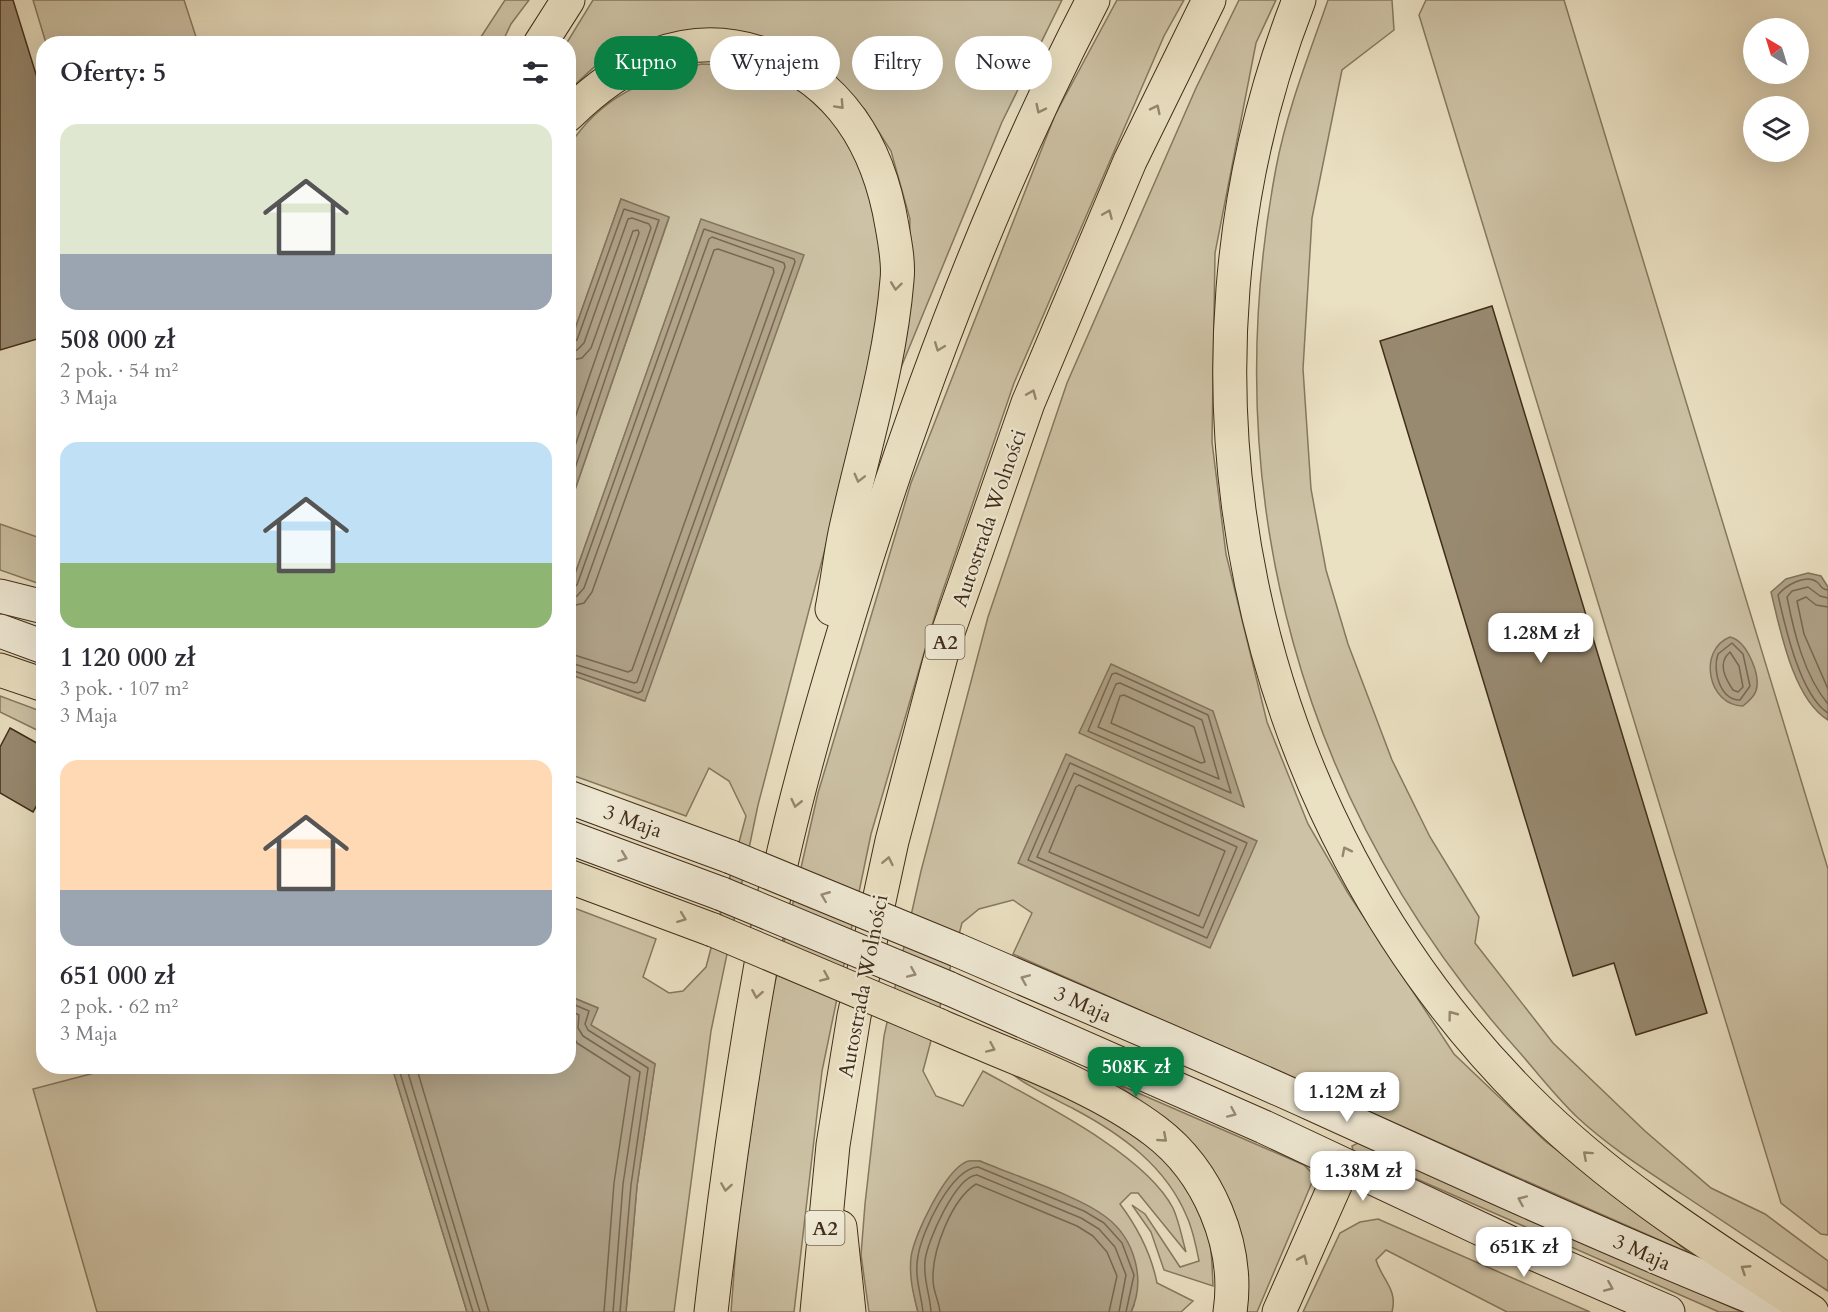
<!DOCTYPE html>
<html lang="pl">
<meta charset="utf-8">
<style>
:root{--surface:#fff;--page:#f2f2f3;--text:#2b2b33;--muted:#7c7c81;--accent:#0b8043}
body{margin:0;font-family:Cardo,serif;background:var(--page);color:var(--text);height:100vh;display:flex;flex-direction:column;font-size:22px;white-space:nowrap}
*{box-sizing:border-box;margin:0}
p{font-size:20px;color:var(--muted)}
.icon{flex:none;width:33px;height:33px;fill:none;stroke:currentColor;stroke-width:2;stroke-linecap:round;stroke-linejoin:round}
.map{position:relative;flex:1;overflow:hidden}
.panel{position:absolute;left:36px;top:36px;width:540px;height:1038px;display:flex;flex-direction:column;background:var(--surface);border-radius:24px;box-shadow:0 6px 24px #0002}
.panel>*{flex:none}
.hud{position:absolute;left:594px;top:36px;width:570px;height:54px;display:flex;gap:12px}
.needle{width:39px;rotate:322deg}
.tools{position:absolute;left:1743px;top:18px;display:grid;gap:12px}
.tools a{display:grid;place-items:center;width:66px;height:66px;border-radius:50%;background:var(--surface);box-shadow:0 6px 24px #0002;font-size:30px}
.price{position:absolute;translate:-50% -51px;padding:0 14px;border-radius:12px;background:#fff;color:#222;font-size:20px;line-height:39px;filter:drop-shadow(0 2px 3px #0008)}
.price::after{content:'';position:absolute;left:50%;top:36px;width:18px;height:14px;margin-left:-9px;background:inherit;clip-path:polygon(0 0,100% 0,50% 100%)}
.price.current{background:var(--accent);color:#fff}
ul{padding:0;list-style:none}
li{display:grid;align-content:center;gap:12px;height:318px;padding:0 24px}
li span{display:grid;place-items:center;height:186px;border-radius:18px;color:#555}
li>.icon{margin-inline-start:auto}
span .icon{width:108px;height:108px;fill:#fffc;stroke-width:1}
li b{font-size:26px}
h2{display:flex;justify-content:space-between;align-items:center;height:72px;padding:0 24px;font-size:26px}
.pill{padding:0 21px;border-radius:27px;background:var(--surface);box-shadow:0 6px 24px #0002;font-size:21px;line-height:54px}
.pill.current{background:var(--accent);color:#fff}
.map>svg:first-child{display:block}
.green{fill:#cdc2a5;stroke:#86785f;stroke-width:1.5}
.water{fill:#b0a389;stroke:#83745c;stroke-width:1.5}
.lines{fill:none;stroke-linecap:round;stroke-linejoin:round}
.shore{stroke:#786851;stroke-width:1.5}
.building{fill:#988a71;stroke:#402d19;stroke-width:1.5}
.secondary-casing{stroke:#402d19;stroke-width:35}
.highway-casing{stroke:#402d19;stroke-width:35}
.secondary{stroke:#f1ebd7;stroke-width:33}
.highway{stroke:#eae0c2;stroke-width:33}
.secondary-bridge-casing{stroke:#402d19;stroke-width:35;stroke-linecap:butt}
.highway-bridge-casing{stroke:#402d19;stroke-width:35;stroke-linecap:butt}
.secondary-bridge{stroke:#f1ebd7;stroke-width:33}
.highway-bridge{stroke:#eae0c2;stroke-width:33}
.oneway{stroke:#95866e}
.oneway2{stroke:#988c78}
.labels{text-anchor:middle;stroke-width:4.5;stroke-linejoin:round;paint-order:stroke}
.shield{fill:#f1ebd7;stroke:#756652;stroke-width:1.5}
.shield-label{font-size:20px;font-weight:bold;fill:#402d19}
.street-label{font-size:21px;fill:#402d19;stroke:#f1ebd7}
</style>
<div class="map">
<svg width="1828" height="1312" viewBox="0 0 1828 1312">
<rect width="100%" height="100%" fill="#eae0c2"/>
<filter id="stains"><feTurbulence type="fractalNoise" baseFrequency=".00333" numOctaves="4"/><feColorMatrix values="0 0 0 0 .2 0 0 0 0 .09 0 0 0 0 .02 0 0 0 .5 -.17"/></filter>
<radialGradient id="worn" r=".72"><stop offset=".6" stop-color="#630" stop-opacity="0"/><stop offset="1" stop-color="#630" stop-opacity=".3"/></radialGradient>
<g class="green">
<polygon points="33,0 184,0 198,43 46,43"/>
<polygon points="505,0 529,0 511,24 502,43 477,43"/>
<polygon points="593,0 1062,0 1002,122 893,387 908,295 910,219 891,151 865,110 833,80 713,29 648,38 603,59 569,90 568,44 566,44"/>
<polygon points="1117,0 1184,0 1164,36 1014,383 939,602 871,834 822,1071 794,1312 731,1312 738,1220 768,1013 818,793 911,483 1055,115"/>
<path d="M1239 0H1276L1256 43 1215 253 1212 442 1226 554 1267 722 1308 824 1348 893 1454 1054 1545 1141 1691 1254 1013 954 1032 913 1013 900 979 909 962 923 923 1071 936 1096 963 1106 983 1071C1037 1101 1144 1153 1173 1208 1179 1221 1182 1238 1186 1252L1138 1193H1131L1120 1204C1138 1228 1151 1253 1157 1283L1193 1301 1181 1312H1131L1134 1305 1087 1206 980 1161 966 1162C925 1214 899 1243 918 1312H869L861 1255 865 1204 884 1036 921 871 988 617 1067 383 1196 88Z"/>
<path d="M1328 0H1392L1394 30 1342 70 1312 218 1303 369 1311 489 1326 570 1348 644 1392 760 1430 837 1479 917 1475 943 1553 1043 1645 1131 1711 1188 1765 1214 1828 1261V1291C1779 1258 1730 1226 1682 1194 1646 1170 1608 1146 1577 1117 1557 1098 1539 1075 1521 1054 1300 809 1215 493 1276 168 1287 110 1309 55 1328 0Z"/>
<polygon points="1426,0 1564,0 1828,869 1828,1235 1821,1234 1781,1203 1419,15"/>
<path d="M701 64 731 65 769 74 795 85 840 128 867 175 881 219V304L847 465 758 805 711 1031 674 1312H626L637 1186 655 1064 590 1025 598 1008 569 996V906L656 939 643 977 669 993 683 991 706 967 746 816 729 781 709 768 686 816 569 774V674L644 701 701 220 569 591V507L669 218 621 199 569 346V146C602 95 645 80 701 64Z"/>
<polygon points="0,524 43,539 43,585 0,570"/>
<polygon points="0,696 43,712 43,733 0,712"/>
<polygon points="121,1066 392,1067 467,1312 97,1312 33,1089"/>
<path d="M1003 1067C1080 1103 1173 1135 1205 1222 1212 1241 1212 1266 1213 1286L1164 1270 1151 1232 1132 1205 1145 1214 1180 1267 1199 1261C1196 1246 1193 1230 1187 1217 1166 1166 1121 1134 1074 1109 1049 1096 1024 1085 1003 1067Z"/>
<polygon points="1115,1083 1304,1165 1311,1172 1313,1180 1257,1312 1242,1312 1244,1260 1231,1204 1203,1157 1168,1120"/>
<polygon points="1358,1143 1742,1312 1719,1312 1353,1151 1352,1146"/>
<path d="M1378 1219 1590 1312H1507L1386 1250 1376 1260C1382 1280 1398 1289 1392 1312H1303L1340 1233 1360 1222Z"/>
</g>
<g class="water">
<polygon points="621,199 669,217 569,507 569,346"/>
<polygon points="701,219 804,255 645,701 569,674 569,591"/>
<path d="M1808 573 1821 576 1828 587V720C1793 699 1780 629 1771 592L1786 579Z"/>
<path d="M1730 637C1747 641 1761 675 1756 691 1754 697 1748 702 1743 706 1708 706 1697 650 1730 637Z"/>
<polygon points="1111,664 1213,711 1244,807 1079,733"/>
<polygon points="1066,754 1257,841 1210,948 1018,863"/>
<polygon points="569,996 598,1008 591,1025 655,1064 637,1186 626,1312 467,1312 392,1067 568,1066"/>
<path d="M980 1161C1015 1176 1077 1195 1106 1217 1135 1239 1146 1280 1131 1312H918C913 1293 909 1277 911 1257 914 1235 945 1171 966 1162 969 1160 976 1161 980 1161Z"/>
</g>
<g class="lines">
<g class="shore">
<polyline points="568,344 577,340 624,209 659,220 568,489"/>
<polyline points="568,352 577,350 584,343 628,219 632,218 649,224 651,228 568,466"/>
<polyline points="568,361 582,358 591,348 633,231 638,230 639,233 568,438"/>
<polyline points="568,590 577,585 704,229 794,259 795,262 642,691 638,693 568,669"/>
<path d="M1828 590C1820 589 1822 586 1817 582 1806 573 1785 586 1778 595 1785 626 1800 695 1828 713"/>
<polyline points="568,598 577,596 584,588 709,239 712,237 784,263 785,267 637,682 634,683 568,662"/>
<path d="M1828 598 1820 596 1808 587 1792 591 1787 597C1794 633 1804 675 1828 704"/>
<polyline points="568,607 584,603 592,592 714,250 718,249 773,268 774,272 632,670 628,672 568,653"/>
<polyline points="1828,607 1816,605 1806,597 1797,601 1804,634 1828,689"/>
<path d="M1732 643 1743 654 1750 686 1740 700C1720 700 1712 670 1718 654Z"/>
<path d="M1730 652 1739 666 1743 687 1738 692 1733 690C1725 678 1717 663 1730 652Z"/>
<polygon points="1116,673 1208,715 1231,793 1088,731 1112,674"/>
<polygon points="1120,683 1202,720 1219,779 1098,727 1116,684"/>
<polygon points="1124,695 1194,727 1205,762 1201,763 1111,723 1120,696"/>
<polygon points="1070,763 1247,843 1207,938 1028,860"/>
<polygon points="1074,773 1237,847 1203,928 1037,857"/>
<polygon points="1079,785 1225,851 1199,916 1049,852 1076,787"/>
<polyline points="568,1002 589,1011 585,1024 588,1030 648,1068 631,1185 620,1312"/>
<polyline points="568,1010 579,1015 578,1028 583,1036 640,1072 623,1184 613,1312"/>
<polyline points="568,1028 577,1043 630,1077 614,1183 604,1312"/>
<polyline points="398,1066 473,1312"/>
<polyline points="406,1066 480,1312"/>
<polyline points="416,1066 489,1312"/>
<path d="M923 1312C921 1293 914 1276 918 1256 922 1231 951 1169 978 1167L1084 1211 1104 1223 1122 1243 1134 1275 1126 1312"/>
<path d="M931 1312C930 1294 923 1279 925 1261 927 1241 956 1176 977 1175L1081 1218 1099 1229 1115 1247 1126 1275 1119 1312"/>
<path d="M940 1312C939 1301 933 1291 933 1280 932 1251 951 1200 976 1184L1077 1226 1093 1236 1107 1252 1117 1276 1109 1312"/>
</g>
</g>
<g class="building">
<polygon points="0,0 13,0 44,100 44,337 0,350"/>
<polygon points="1492,306 1707,1013 1636,1035 1614,963 1573,976 1380,341"/>
<polygon points="10,728 44,747 44,793 33,812 0,793 0,747"/>
</g>
<g class="lines">
<defs>
<g id="secondary">
<polyline points="0,596 44,607"/>
<polyline points="0,631 44,647"/>
<polyline points="568,797 731,857"/>
<polyline points="568,837 722,894"/>
<path d="M957 950C1075 1001 1195 1051 1312 1104 1470 1176 1628 1248 1789 1312"/>
<polyline points="948,988 1264,1127 1530,1252 1668,1312"/>
</g>
<g id="highway">
<path d="M1299 0C1153 374 1242 814 1527 1099 1613 1185 1711 1246 1812 1312"/>
<polyline points="540,44 568,0"/>
<path d="M568 115C621 63 684 28 760 53 840 79 879 147 892 226 895 243 899 263 897 280 890 367 863 449 845 533 840 558 837 584 832 609"/>
<polyline points="0,670 44,685"/>
<polyline points="568,876 713,930"/>
<path d="M938 1025C1008 1056 1093 1084 1155 1131 1208 1171 1240 1245 1230 1312"/>
<polyline points="840,1227 849,1312"/>
<path d="M711 1312C726 1180 745 1047 770 916 790 814 819 714 849 615 913 404 991 196 1093 0"/>
<polyline points="817,1312 833,1145 854,1016 892,841 945,641 1028,403 1130,161 1209,0"/>
<polyline points="1279,1312 1344,1165"/>
</g>
</defs>
<use href="#secondary" class="secondary-casing"/>
<use href="#highway" class="highway-casing"/>
<use href="#secondary" class="secondary"/>
<use href="#highway" class="highway"/>
<defs>
<g id="secondary-bridge">
<polyline points="731,857 957,950"/>
<polyline points="722,894 948,988"/>
</g>
<polyline id="highway-bridge" points="713,930 938,1025"/>
</defs>
<use href="#secondary-bridge" class="secondary-bridge-casing"/>
<use href="#highway-bridge" class="highway-bridge-casing"/>
<use href="#secondary-bridge" class="secondary-bridge"/>
<use href="#highway-bridge" class="highway-bridge"/>
</g>
<defs><path id="oneway-chevron" d="M-2-3.5L2.5 0L-2 3.5" fill="none" stroke-width="1.6" stroke-linecap="round" stroke-linejoin="round" transform="scale(1.5)"/></defs>
<g class="oneway">
<use href="#oneway-chevron" transform="translate(840 105) rotate(47)"/>
<use href="#oneway-chevron" transform="translate(1040 109) rotate(116)"/>
<use href="#oneway-chevron" transform="translate(1156 109) rotate(-64)"/>
<use href="#oneway-chevron" transform="translate(1108 214) rotate(-67)"/>
<use href="#oneway-chevron" transform="translate(896 286) rotate(97)"/>
<use href="#oneway-chevron" transform="translate(939 347) rotate(111)"/>
<use href="#oneway-chevron" transform="translate(1032 394) rotate(-67)"/>
<use href="#oneway-chevron" transform="translate(859 478) rotate(104)"/>
<use href="#oneway-chevron" transform="translate(796 803) rotate(103)"/>
<use href="#oneway-chevron" transform="translate(1346 851) rotate(-117)"/>
<use href="#oneway-chevron" transform="translate(888 861) rotate(-78)"/>
<use href="#oneway-chevron" transform="translate(682 918) rotate(21)"/>
<use href="#oneway-chevron" transform="translate(825 977) rotate(23)"/>
<use href="#oneway-chevron" transform="translate(757 994) rotate(100)"/>
<use href="#oneway-chevron" transform="translate(1452 1015) rotate(-127)"/>
<use href="#oneway-chevron" transform="translate(991 1048) rotate(24)"/>
<use href="#oneway-chevron" transform="translate(1163 1138) rotate(41)"/>
<use href="#oneway-chevron" transform="translate(1587 1155) rotate(-138)"/>
<use href="#oneway-chevron" transform="translate(726 1187) rotate(99)"/>
<use href="#oneway-chevron" transform="translate(1303 1259) rotate(-66)"/>
<use href="#oneway-chevron" transform="translate(1745 1269) rotate(-147)"/>
</g>
<g class="oneway2">
<use href="#oneway-chevron" transform="translate(623 857) rotate(21)"/>
<use href="#oneway-chevron" transform="translate(825 896) rotate(-158)"/>
<use href="#oneway-chevron" transform="translate(912 973) rotate(23)"/>
<use href="#oneway-chevron" transform="translate(1025 979) rotate(-157)"/>
<use href="#oneway-chevron" transform="translate(1232 1113) rotate(24)"/>
<use href="#oneway-chevron" transform="translate(1522 1200) rotate(-156)"/>
<use href="#oneway-chevron" transform="translate(1609 1287) rotate(23)"/>
</g>
<g class="labels">
<g class="shield">
<rect x="925.5" y="625" width="39" height="34" rx="4.5"/>
<rect x="805.5" y="1211" width="39" height="34" rx="4.5"/>
</g>
<g class="shield-label">
<text x="945" y="649">A2</text>
<text x="825" y="1235">A2</text>
</g>
<g class="street-label">
<text transform="translate(989 518) rotate(-71)" y="7">Autostrada Wolności</text>
<text transform="translate(633 821) rotate(20)" y="7">3 Maja</text>
<text transform="translate(863 986) rotate(-79)" y="7">Autostrada Wolności</text>
<text transform="translate(1083 1004) rotate(24)" y="7">3 Maja</text>
<text transform="translate(1642 1252) rotate(24)" y="7">3 Maja</text>
</g>
</g>
<rect width="100%" height="100%" filter="url(#stains)"/>
<rect width="100%" height="100%" fill="url(#worn)"/>
</svg>
<div class="tools">
<a><svg class="needle" viewBox="-14 -14 28 28"><path d="M0-13l5 13h-10z" fill="#e53935"/><path d="M0 13l5-13h-10z" fill="#7c7c81"/></svg></a>
<a><svg class="icon" aria-label="layers" viewBox="0 0 24 24"><path d="M12 4l9 5-9 5-9-5zM3 14l9 5 9-5"/></svg></a>
</div>
<b class="price" style="left:1541px;top:664px">1.28M zł</b>
<b class="price current" style="left:1136px;top:1098px">508K zł</b>
<b class="price" style="left:1347px;top:1123px">1.12M zł</b>
<b class="price" style="left:1363px;top:1202px">1.38M zł</b>
<b class="price" style="left:1524px;top:1278px">651K zł</b>
<div class="hud">
<a class="pill current">Kupno</a>
<a class="pill">Wynajem</a>
<a class="pill">Filtry</a>
<a class="pill">Nowe</a>
</div>
<section class="panel">
<h2>Oferty: 5<svg class="icon" aria-label="filters" viewBox="0 0 24 24"><path d="M4 7h16M4 17h16"/><circle cx="9" cy="7" r="2"/><circle cx="15" cy="17" r="2"/></svg></h2>
<ul>
<li><span style="background:linear-gradient(#dfe7d0 70%,#9aa5b1 0)"><svg class="icon" aria-label="home" viewBox="0 0 24 24"><path d="M3 11l9-7 9 7M6 9v11h12V9"/></svg></span><div><b>508 000 zł</b><p>2 pok. · 54 m²</p><p>3 Maja</p></div></li>
<li><span style="background:linear-gradient(#bfe0f5 65%,#8fb573 0)"><svg class="icon" aria-label="home" viewBox="0 0 24 24"><path d="M3 11l9-7 9 7M6 9v11h12V9"/></svg></span><div><b>1 120 000 zł</b><p>3 pok. · 107 m²</p><p>3 Maja</p></div></li>
<li><span style="background:linear-gradient(#ffd9b3 70%,#9aa5b1 0)"><svg class="icon" aria-label="home" viewBox="0 0 24 24"><path d="M3 11l9-7 9 7M6 9v11h12V9"/></svg></span><div><b>651 000 zł</b><p>2 pok. · 62 m²</p><p>3 Maja</p></div></li>
</ul>
</section>
</div>
